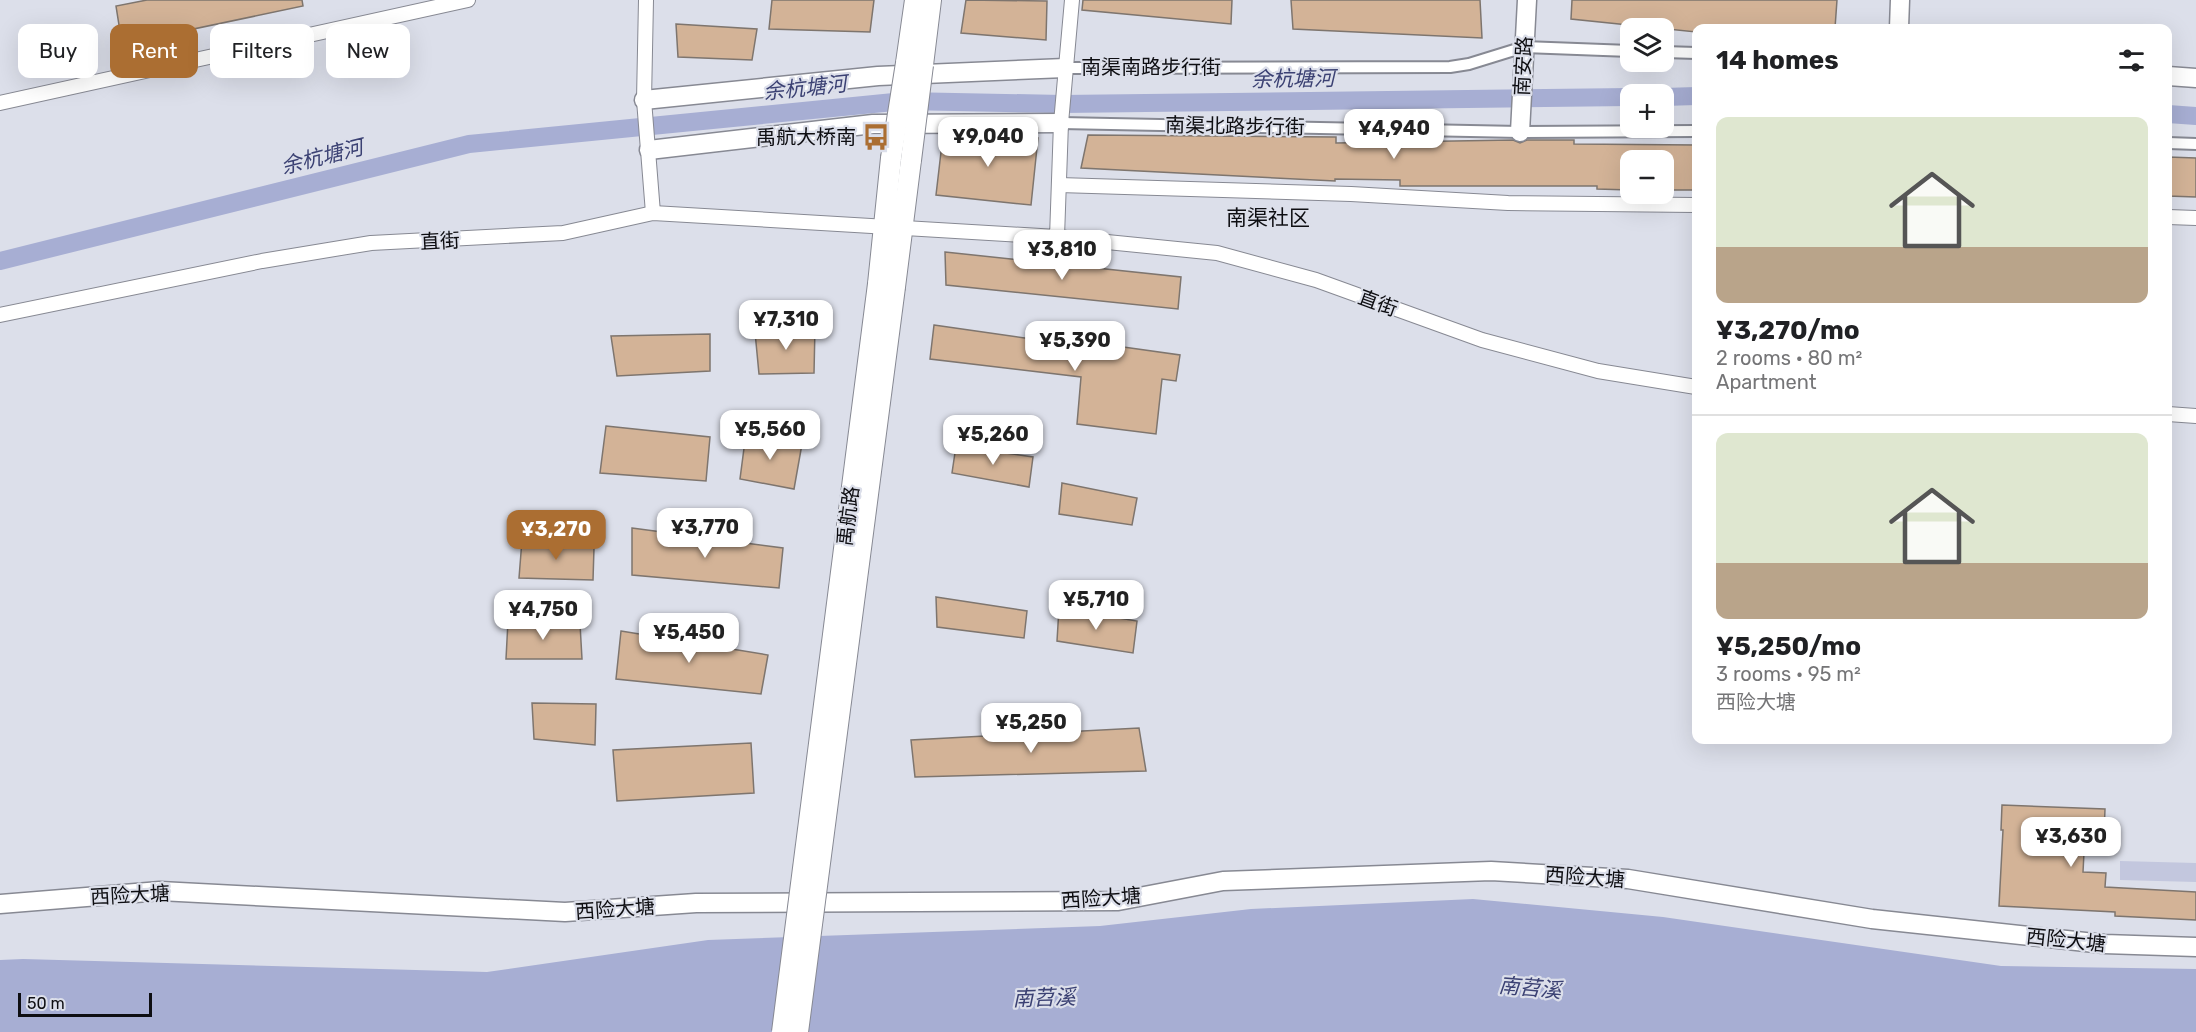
<!DOCTYPE html>
<meta charset="utf-8">
<style>
:root{--surface:#fff;--page:#f6f6f6;--text:#202124;--muted:#757577;--line:#e0e0e0;--accent:#ab6e32}
body{margin:0;font-family:Rubik,"Noto Sans SC",sans-serif;background:var(--page);color:var(--text);height:100vh;display:flex;flex-direction:column;font-size:22px;white-space:nowrap}
*{box-sizing:border-box;margin:0}
p{font-size:20px;color:var(--muted)}
.icon{flex:none;width:33px;height:33px;fill:none;stroke:currentColor;stroke-width:2;stroke-linecap:round;stroke-linejoin:round}
.map{position:relative;flex:1;overflow:hidden}
.details{position:absolute;left:1692px;top:24px;width:480px;height:720px;display:flex;flex-direction:column;background:var(--surface);border-radius:12px;box-shadow:0 6px 24px #0002}
.details>*{flex:none}
.top-card{position:absolute;left:18px;top:24px;width:570px;height:54px;display:flex;gap:12px}
.buttons{position:absolute;left:1620px;top:18px;display:grid;gap:12px}
.buttons a{display:grid;place-items:center;width:54px;height:54px;border-radius:12px;background:var(--surface);box-shadow:0 6px 24px #0002;font-size:30px}
.scale{position:absolute;left:18px;bottom:15px;width:134px;box-sizing:border-box;padding-left:6px;border:3px solid #0e0e12;border-top:0;font-size:16px;line-height:21px;white-space:nowrap;color:#0e0e12;-webkit-text-stroke:4px #dcdfea;paint-order:stroke}
.price{position:absolute;translate:-50% -51px;padding:0 14px;border-radius:12px;background:#fff;color:#222;font-size:20px;line-height:39px;filter:drop-shadow(0 2px 3px #0008)}
.price::after{content:'';position:absolute;left:50%;top:36px;width:18px;height:14px;margin-left:-9px;background:inherit;clip-path:polygon(0 0,100% 0,50% 100%)}
.price.current{background:var(--accent);color:#fff}
ul{padding:0;list-style:none}
li{display:grid;align-content:center;gap:12px;height:318px;padding:0 24px}
li+li{border-top:2px solid var(--line)}
li span{display:grid;place-items:center;height:186px;border-radius:12px;color:#555}
li>.icon{margin-inline-start:auto}
span .icon{width:108px;height:108px;fill:#fffc;stroke-width:1}
li b{font-size:26px}
h2{display:flex;justify-content:space-between;align-items:center;height:72px;padding:0 24px;font-size:26px}
.tag{padding:0 21px;border-radius:12px;background:var(--surface);box-shadow:0 6px 24px #0002;font-size:21px;line-height:54px}
.tag.current{background:var(--accent);color:#fff}
.map>svg:first-child{display:block}
.green{fill:#c3c7de}
.water{fill:#a7aed3}
.lines{fill:none;stroke-linecap:round;stroke-linejoin:round}
.canal{stroke:#a7aed3;stroke-width:18}
.building{fill:#d3b397;stroke:#7e756e;stroke-width:1.5}
.pedestrian-casing{stroke:#878993;stroke-width:14}
.minor-casing{stroke:#878993;stroke-width:16}
.tertiary-casing{stroke:#878993;stroke-width:21}
.secondary-casing{stroke:#878993;stroke-width:22}
.pedestrian{stroke:#fff;stroke-width:10}
.minor{stroke:#fff;stroke-width:14}
.tertiary{stroke:#fff;stroke-width:18}
.secondary{stroke:#fff;stroke-width:20}
.secondary-bridge-casing{stroke:#878993;stroke-width:22;stroke-linecap:butt}
.secondary-bridge{stroke:#fff;stroke-width:20}
.labels{text-anchor:middle;stroke-width:4.5;stroke-linejoin:round;paint-order:stroke}
.street-label{font-size:20px;fill:#0e0e12;stroke:#dcdfea}
.poi-label{font-size:20px;fill:#0e0e12;stroke:#dcdfea;text-anchor:end}
.water-label{font-size:21px;font-style:italic;fill:#3b4173;stroke:#dcdfea}
.neighbourhood-label{font-size:21px;fill:#0e0e12;stroke:#dcdfea}
</style>
<div class="map">
<svg width="2196" height="1032" viewBox="0 0 2196 1032">
<rect width="100%" height="100%" fill="#dcdfea"/>
<polygon class="green" points="2120,861 2196,863 2196,882 2120,880"/>
<polygon class="water" points="1473,899 1663,917 2001,966 2196,969 2196,1032 0,1032 0,960 23,959 487,972 708,940 1100,926 1251,909"/>
<g class="lines">
<g class="canal">
<polyline points="1664,97 1696,96"/>
<polyline points="2168,114 2196,116"/>
<polyline points="0,261 469,144 904,101 1062,104 1630,97"/>
</g>
</g>
<g class="building">
<polygon points="147,0 302,0 303,6 122,44 116,6"/>
<polygon points="772,0 874,0 870,32 769,29"/>
<polygon points="966,0 1047,1 1046,40 961,33"/>
<polygon points="1083,0 1232,0 1231,24 1082,10"/>
<polygon points="1291,0 1480,0 1482,38 1293,29"/>
<polygon points="1572,0 1837,0 1835,28 1696,28 1696,32 1571,19"/>
<polygon points="676,24 757,29 752,60 678,57"/>
<polygon points="943,135 1007,135 1038,138 1031,205 936,195"/>
<polygon points="1088,135 1336,137 1336,143 1513,140 1520,143 1527,140 1574,140 1574,144 1696,145 1696,190 1664,190 1664,160 1630,160 1630,190 1597,189 1597,186 1400,186 1400,180 1335,179 1335,181 1081,168"/>
<polygon points="2168,157 2196,158 2196,197 2168,196"/>
<polygon points="945,252 1181,277 1178,309 946,285"/>
<polygon points="934,325 1080,346 1081,341 1180,355 1176,381 1162,379 1156,434 1077,424 1081,377 930,359"/>
<polygon points="815,327 814,373 759,374 755,332"/>
<polygon points="710,334 710,371 617,376 611,336"/>
<polygon points="606,426 710,437 706,481 600,473"/>
<polygon points="746,433 802,444 794,489 740,479"/>
<polygon points="956,446 1033,457 1029,487 952,473"/>
<polygon points="1062,483 1137,498 1132,525 1059,514"/>
<polygon points="632,528 783,548 779,588 632,575"/>
<polygon points="522,540 594,548 593,580 519,578"/>
<polygon points="936,597 1027,611 1024,638 937,627"/>
<polygon points="1059,608 1137,621 1133,653 1057,641"/>
<polygon points="508,621 580,624 582,659 506,659"/>
<polygon points="621,631 768,655 761,694 616,679"/>
<polygon points="532,703 596,704 595,745 534,739"/>
<polygon points="1139,728 1146,771 915,777 911,740"/>
<polygon points="751,743 754,793 617,801 613,750"/>
<polygon points="2002,805 2105,809 2104,834 2085,833 2083,872 2106,873 2105,887 2196,892 2196,920 2115,916 2115,912 1999,906 2003,830 2001,830"/>
</g>
<g class="lines">
<defs>
<g id="pedestrian">
<polyline points="1664,52 1696,53"/>
<polyline points="1065,68 1450,67 1469,64 1524,47 1630,51"/>
<polyline points="1061,123 1520,132 1696,131"/>
<polyline points="2168,143 2196,144"/>
</g>
<g id="minor">
<polyline points="646,0 644,100 653,213"/>
<polyline points="0,103 468,0"/>
<polyline points="1059,185 1351,194 1508,203 1696,205"/>
<polyline points="2168,217 2196,218"/>
<polyline points="1057,237 1217,253 1316,280 1482,340 1598,371 1696,387"/>
<polyline points="0,315 262,261 371,243 563,233 653,213 1057,237 1061,123 1072,0"/>
<polyline points="2168,414 2196,416"/>
</g>
<g id="tertiary">
<polyline points="1899,28 1900,0"/>
<polyline points="2168,76 2196,78"/>
<polyline points="644,100 878,76 1065,68"/>
<polyline points="1520,132 1527,0"/>
<polyline points="649,150 873,124 1061,123"/>
<polyline points="0,904 160,891 565,912 696,903 1118,901 1223,881 1491,871 1628,879 1872,919 2104,944 2196,947"/>
</g>
<g id="secondary">
<polyline points="906,63 915,0"/>
<polyline points="923,65 931,0"/>
<polyline points="878,284 891,158"/>
<polyline points="895,287 911,160"/>
</g>
</defs>
<use href="#pedestrian" class="pedestrian-casing"/>
<use href="#minor" class="minor-casing"/>
<use href="#tertiary" class="tertiary-casing"/>
<use href="#secondary" class="secondary-casing"/>
<use href="#pedestrian" class="pedestrian"/>
<use href="#minor" class="minor"/>
<use href="#tertiary" class="tertiary"/>
<use href="#secondary" class="secondary"/>
<defs>
<g id="secondary-bridge">
<polyline points="891,158 906,63"/>
<polyline points="911,160 923,65"/>
<polyline points="782,1032 878,284"/>
<polyline points="798,1032 895,287"/>
</g>
</defs>
<use href="#secondary-bridge" class="secondary-bridge-casing"/>
<use href="#secondary-bridge" class="secondary-bridge"/>
</g>
<defs>
<symbol id="bus-bare" viewBox="-9 -9 18 18"><path d="M-5-6H5V4H4V6H2V4H-2V6H-4V4H-5ZM-3.5-4V0h7V-4ZM-3.5 1.2v1.5H-2V1.2ZM2 1.2v1.5H3.5V1.2Z" fill="#ab6e32" stroke="#dcdfea" stroke-width="2.5" paint-order="stroke"/></symbol>
</defs>
<g fill-rule="evenodd">
<use href="#bus-bare" x="857" y="118" width="38" height="38"/>
</g>
<g class="labels">
<g class="street-label">
<text transform="translate(1523 66) rotate(-87)" y="7">南安路</text>
<text x="1151" y="74">南渠南路步行街</text>
<text transform="translate(1235 126) rotate(1)" y="7">南渠北路步行街</text>
<text transform="translate(440 241) rotate(-3)" y="7">直街</text>
<text transform="translate(1378 303) rotate(20)" y="7">直街</text>
<text transform="translate(848 516) rotate(-83)" y="7">禹航路</text>
<text transform="translate(1585 877) rotate(4)" y="7">西险大塘</text>
<text transform="translate(130 895) rotate(-3)" y="7">西险大塘</text>
<text transform="translate(1101 898) rotate(-4)" y="7">西险大塘</text>
<text transform="translate(615 909) rotate(-4)" y="7">西险大塘</text>
<text transform="translate(2066 940) rotate(6)" y="7">西险大塘</text>
</g>
<g class="poi-label">
<text x="856" y="144">禹航大桥南</text>
</g>
<g class="water-label">
<text transform="translate(1293 79) rotate(-1)" y="7">余杭塘河</text>
<text transform="translate(805 88) rotate(-6)" y="7">余杭塘河</text>
<text transform="translate(322 157) rotate(-14)" y="7">余杭塘河</text>
<text transform="translate(1530 988) rotate(5)" y="7">南苕溪</text>
<text transform="translate(1044 998) rotate(-2)" y="7">南苕溪</text>
</g>
<g class="neighbourhood-label">
<text x="1268" y="225">南渠社区</text>
</g>
</g>
</svg>
<div class="buttons">
<a><svg class="icon" aria-label="layers" viewBox="0 0 24 24"><path d="M12 4l9 5-9 5-9-5zM3 14l9 5 9-5"/></svg></a>
<a>+</a>
<a>−</a>
</div>
<div class="scale">50 m</div>
<b class="price" style="left:1394px;top:160px">¥4,940</b>
<b class="price" style="left:988px;top:168px">¥9,040</b>
<b class="price" style="left:1062px;top:281px">¥3,810</b>
<b class="price" style="left:786px;top:351px">¥7,310</b>
<b class="price" style="left:1075px;top:372px">¥5,390</b>
<b class="price" style="left:770px;top:461px">¥5,560</b>
<b class="price" style="left:993px;top:466px">¥5,260</b>
<b class="price" style="left:705px;top:559px">¥3,770</b>
<b class="price current" style="left:556px;top:561px">¥3,270</b>
<b class="price" style="left:1096px;top:631px">¥5,710</b>
<b class="price" style="left:543px;top:641px">¥4,750</b>
<b class="price" style="left:689px;top:664px">¥5,450</b>
<b class="price" style="left:1031px;top:754px">¥5,250</b>
<b class="price" style="left:2071px;top:868px">¥3,630</b>
<div class="top-card">
<a class="tag">Buy</a>
<a class="tag current">Rent</a>
<a class="tag">Filters</a>
<a class="tag">New</a>
</div>
<section class="details">
<h2>14 homes<svg class="icon" aria-label="filters" viewBox="0 0 24 24"><path d="M4 7h16M4 17h16"/><circle cx="9" cy="7" r="2"/><circle cx="15" cy="17" r="2"/></svg></h2>
<ul>
<li><span style="background:linear-gradient(#dfe7d0 70%,#b9a48a 0)"><svg class="icon" aria-label="home" viewBox="0 0 24 24"><path d="M3 11l9-7 9 7M6 9v11h12V9"/></svg></span><div><b>¥3,270/mo</b><p>2 rooms · 80 m²</p><p>Apartment</p></div></li>
<li><span style="background:linear-gradient(#dfe7d0 70%,#b9a48a 0)"><svg class="icon" aria-label="home" viewBox="0 0 24 24"><path d="M3 11l9-7 9 7M6 9v11h12V9"/></svg></span><div><b>¥5,250/mo</b><p>3 rooms · 95 m²</p><p>西险大塘</p></div></li>
</ul>
</section>
</div>
